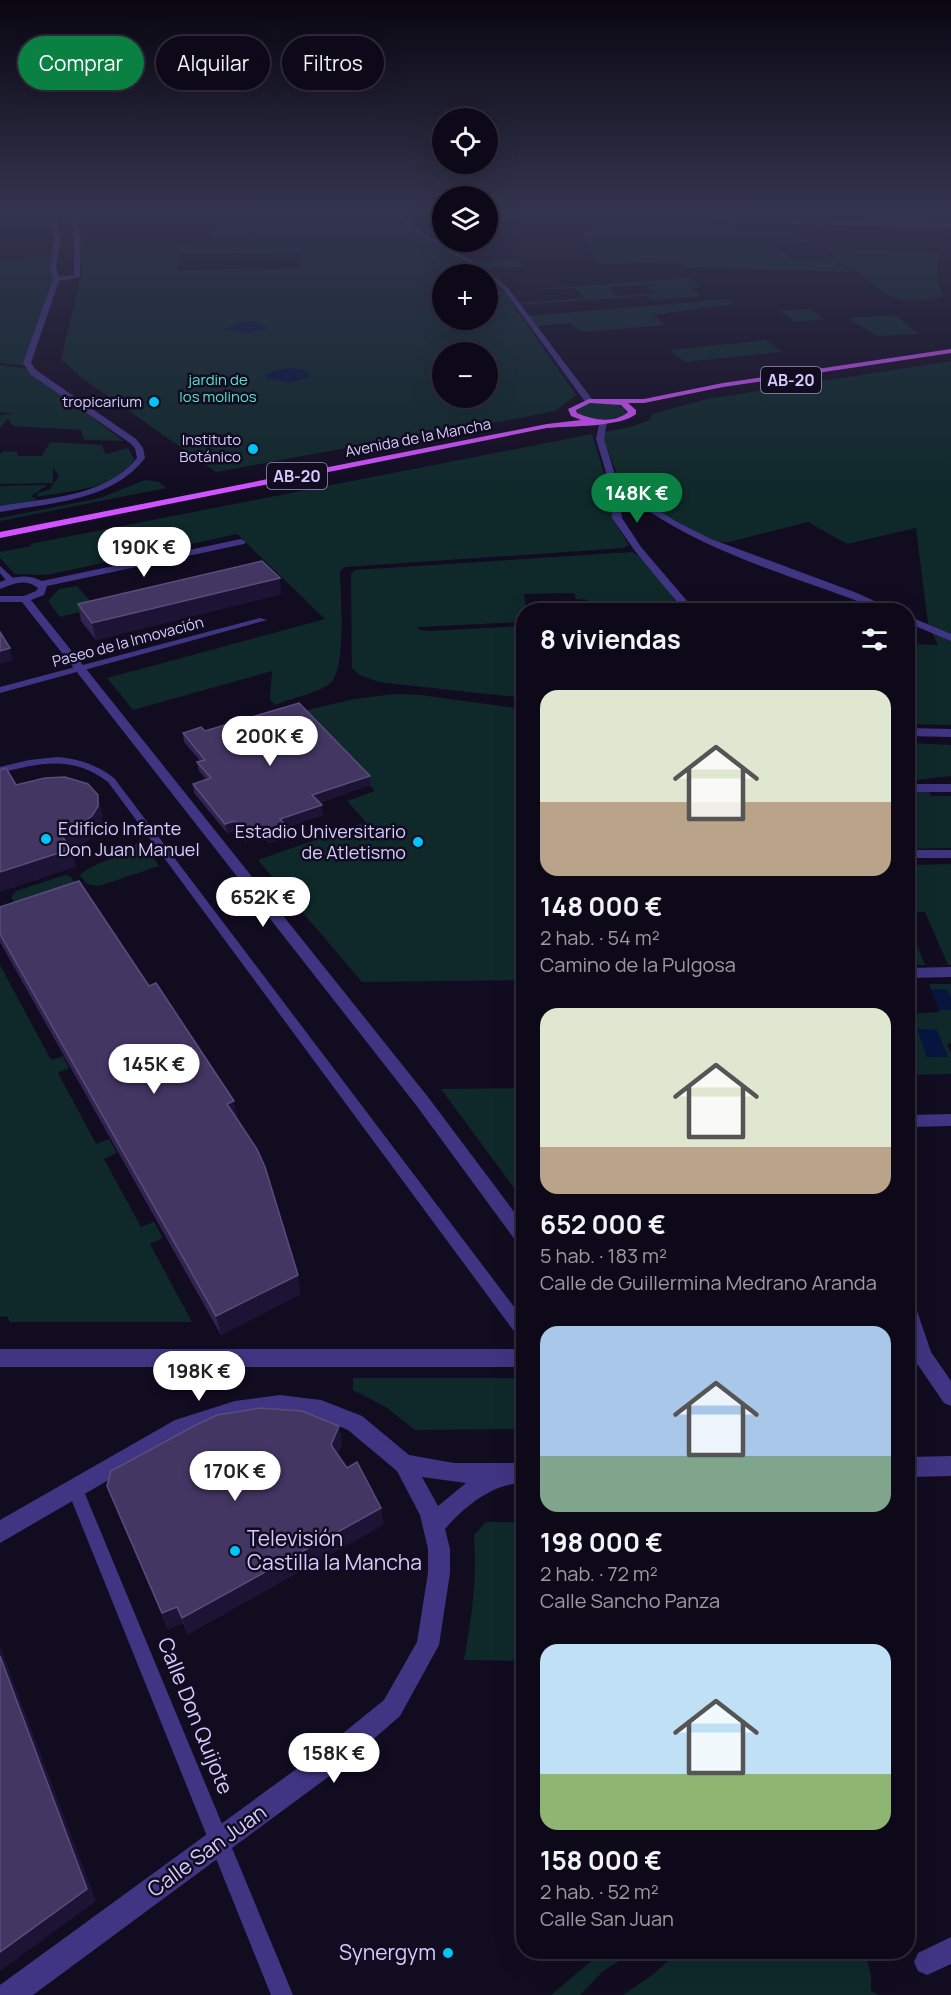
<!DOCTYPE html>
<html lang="es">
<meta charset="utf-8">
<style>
:root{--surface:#0e0919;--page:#1c1726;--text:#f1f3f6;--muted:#9b9aa2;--line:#2e2a38;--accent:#0b8043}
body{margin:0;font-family:Manrope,sans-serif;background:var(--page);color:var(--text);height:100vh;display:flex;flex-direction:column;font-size:22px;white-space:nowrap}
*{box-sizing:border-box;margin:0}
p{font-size:20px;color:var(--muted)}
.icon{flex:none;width:33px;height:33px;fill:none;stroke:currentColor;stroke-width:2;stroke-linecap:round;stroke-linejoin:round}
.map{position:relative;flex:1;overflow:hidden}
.panel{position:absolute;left:516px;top:603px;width:399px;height:1356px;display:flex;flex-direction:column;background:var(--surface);border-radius:24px;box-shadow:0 6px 24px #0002,0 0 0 2px var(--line)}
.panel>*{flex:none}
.hud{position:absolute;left:18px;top:36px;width:408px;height:54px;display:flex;gap:12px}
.controls{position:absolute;left:432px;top:108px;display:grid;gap:12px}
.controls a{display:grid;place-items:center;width:66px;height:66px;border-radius:50%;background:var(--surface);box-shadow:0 6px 24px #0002,0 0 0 2px var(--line);font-size:30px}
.price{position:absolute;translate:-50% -51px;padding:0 14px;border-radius:21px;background:#fff;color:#222;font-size:20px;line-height:39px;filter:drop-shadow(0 2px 3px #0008)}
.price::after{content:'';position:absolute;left:50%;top:36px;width:18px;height:14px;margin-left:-9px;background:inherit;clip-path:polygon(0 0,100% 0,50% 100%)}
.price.on{background:var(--accent);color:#fff}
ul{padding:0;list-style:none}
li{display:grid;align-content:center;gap:12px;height:318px;padding:0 24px}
li span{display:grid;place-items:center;height:186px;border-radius:18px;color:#555}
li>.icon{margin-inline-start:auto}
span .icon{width:108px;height:108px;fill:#fffc;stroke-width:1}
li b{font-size:26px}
h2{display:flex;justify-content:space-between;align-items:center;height:72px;padding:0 24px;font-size:26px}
.pill{padding:0 21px;border-radius:27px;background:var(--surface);box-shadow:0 6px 24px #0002,0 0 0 2px var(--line);font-size:21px;line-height:54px}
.pill.on{background:var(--accent);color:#fff}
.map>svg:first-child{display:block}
.green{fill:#0f292b;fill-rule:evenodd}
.water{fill:#07163f}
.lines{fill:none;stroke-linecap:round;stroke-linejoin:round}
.pedestrian{fill:#403582;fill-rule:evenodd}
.minor{fill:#403582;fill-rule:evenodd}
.primary{fill:#d153ff;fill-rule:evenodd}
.wall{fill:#312450}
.shaded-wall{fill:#1d1335}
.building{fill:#433663;stroke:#5a4d7b;stroke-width:1.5}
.poi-dot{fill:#00c4f7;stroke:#120c21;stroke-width:2}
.labels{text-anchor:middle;stroke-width:5;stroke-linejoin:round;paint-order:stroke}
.far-park-label{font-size:15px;fill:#54e3cf;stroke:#120c21}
.far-poi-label{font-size:15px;fill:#d7ccff;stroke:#120c21;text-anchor:end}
.far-street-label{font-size:15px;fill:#d7ccff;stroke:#120c21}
.shield{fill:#120c21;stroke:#9c92bc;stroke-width:1.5}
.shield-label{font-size:16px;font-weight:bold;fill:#d7ccff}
.poi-label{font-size:18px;fill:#d7ccff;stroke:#120c21;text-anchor:start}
.near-poi-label{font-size:21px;fill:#d7ccff;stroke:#120c21;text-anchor:start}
.near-street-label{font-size:21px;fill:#d7ccff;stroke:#120c21}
</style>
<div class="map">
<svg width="951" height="1995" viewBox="0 0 951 1995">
<rect width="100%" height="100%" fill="#120c21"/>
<g class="green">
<polygon points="28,211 51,211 50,226 0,230 0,218 25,216"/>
<path d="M76 211H81L83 248 217 245 200 211H389L419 234 486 274H442V320H488V275L493 282 490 286 506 294 576 395 555 411 376 446 368 444 216 472 82 378 61 359 82 272ZM303 252 299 268 177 270 181 254ZM442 352H488V398H442Z"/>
<polygon points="812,211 923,211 928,224 820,221"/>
<path d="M683 216 744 222 741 232 793 230 813 242 773 244 792 259 837 258 824 247 936 253 939 255 937 278 943 297C926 301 908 303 891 297 884 294 878 287 872 283 852 266 833 259 807 260L834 263 853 272 683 267 678 262 597 265 585 239 584 224H687Z"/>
<polygon points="50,256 53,280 25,366 0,363 0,260"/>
<polygon points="516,259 523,267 487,269 472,262"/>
<path d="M691 278 703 287 692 288 701 296 652 300 647 296 521 305 519 303 585 298 575 288 510 291ZM646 285 653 293 616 296 610 287Z"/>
<polygon points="727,299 734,304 653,315 665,325 581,332 570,323 537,326 529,316"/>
<polygon points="809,309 825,319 795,322 779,311"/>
<polygon points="895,315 919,334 877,336 848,318"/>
<polygon points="766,340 782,352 685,362 670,350"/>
<polygon points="951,361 951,637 928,624 916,528 847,544 808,522 729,542 715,542 655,511 620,482 603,438 605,432 634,426 649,420 652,414 707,399"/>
<polygon points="0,365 25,368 124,441 84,440 81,430 13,426 8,418 0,428 0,415 14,414 0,412"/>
<path d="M590 403 616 404 625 409 626 413C613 422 591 421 578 413L577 409Z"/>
<path d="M592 434 607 483 612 518 629 545 624 548 345 567 340 571C340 595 348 673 328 685 314 694 291 698 275 705L270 699 272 671 133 710 107 678 325 619 237 534 47 575 15 574 0 558V552L32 546 30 544Z"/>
<path d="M50 442 102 445 106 454 128 448 134 459C118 490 67 491 36 497L38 493 50 489 59 476 53 467V483L0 484V454L4 451 18 452 17 456H42Z"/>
<polygon points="145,480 159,482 166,488 0,521 0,518 100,498"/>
<polygon points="48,485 31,496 37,500 0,507 0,486"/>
<path d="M632 552C651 561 671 591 679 610H593L587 600 576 599 574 593 524 594 526 610H524L523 622 418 627 419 630 430 631 523 626V698L379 682 360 675 352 668 351 574 355 570Z"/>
<polygon points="77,586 96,608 60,617 48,601 59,589"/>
<polygon points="932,632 951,641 951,725 908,724 908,644 938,645"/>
<polygon points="394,694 420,695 523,709 523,980 362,982 258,860 366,822 347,801 375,791 299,712 354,699"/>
<polygon points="908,743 951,745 951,776 908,781"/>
<polygon points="929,792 931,796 951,796 951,848 908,849 908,792"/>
<path d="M140 839 159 866 99 886 87 884 80 875C99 858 122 862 140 839Z"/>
<polygon points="951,864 951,965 948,965 925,912 908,912 908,865"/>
<polygon points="65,875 70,876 78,887 18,908 11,897 16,891"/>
<polygon points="908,923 925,965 908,965"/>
<polygon points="0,965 51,1060 63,1056 69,1068 58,1073 96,1144 109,1139 117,1153 104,1159 141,1227 154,1222 163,1238 150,1244 192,1322 10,1322 7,1316 0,1317"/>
<polygon points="929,984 951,984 951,1043 947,1044 951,1053 951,1074 908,1075 908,1014 940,1012"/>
<polygon points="523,1088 524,1088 523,1200 441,1089"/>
<polygon points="353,1378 523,1378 523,1429 415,1430 386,1407 353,1390"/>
<path d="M486 1522H523V1661L464 1660C472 1617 477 1579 474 1535Z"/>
<polygon points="602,1952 633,1952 602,1972 580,1995 551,1995"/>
<polygon points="678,1952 865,1952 871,1975 871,1991 879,1995 623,1995 651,1976"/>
</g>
<g class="water">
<polygon points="247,321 258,322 268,328 247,333 223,329"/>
<polygon points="292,368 305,370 310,377 290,383 266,379 265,375 275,370"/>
<polygon points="931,989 947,989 951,998 951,1010 939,1010"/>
<polygon points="917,1029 937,1030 948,1057 927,1057"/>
</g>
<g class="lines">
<g class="pedestrian">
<polygon points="0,566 14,579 14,583 8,583 0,573"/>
<polygon points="260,618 267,620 0,693 0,687"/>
<path d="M58 757C80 759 97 765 114 778L524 1320V1339L519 1338 108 782C72 755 41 763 0 773V767L29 760Z"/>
<polygon points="75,1481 81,1483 83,1489 293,1995 271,1995 67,1489 69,1483"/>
</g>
<g class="minor">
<path d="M50 211H56L60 241 56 267 59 277 74 275V239L70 211H76L80 239V277L59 281 31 363 36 370 136 439 143 448 145 458C113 501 49 503 0 512V506C46 498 106 497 137 458L135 448 130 443 30 374 23 363 53 279 50 267 54 241Z"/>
<polygon points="390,211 396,211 421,231 485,269 508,288 592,399 592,403 586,403 504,290 488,274 417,233"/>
<polygon points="655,211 726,218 951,224 951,228 726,222"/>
<path d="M600 420 607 422 604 439 616 478 645 502 677 522 711 539 857 593 894 610H881C791 574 694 552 618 488L622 518 641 547 687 601 690 610H680L677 602 635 551 612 518 608 479 596 439Z"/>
<path d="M241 539 246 542 244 544 47 586 44 595 31 600 428 1097 524 1225V1246L518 1244 416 1105 22 602H0V596H24L36 591 38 588C25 578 14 584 0 589V582C14 576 28 574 42 581Z"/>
<polygon points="908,616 951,634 951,641 908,623"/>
<polygon points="908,728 951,729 951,737 908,736"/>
<rect x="908" y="784" width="43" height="8"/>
<rect x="908" y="850" width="43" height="8"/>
<polygon points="951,967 951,977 908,978 908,968"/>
<polygon points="951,1114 951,1126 908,1127 908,1115"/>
<polygon points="908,1303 915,1305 931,1352 951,1381 951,1406 944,1403 918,1365 908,1364 908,1348 911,1347 908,1338"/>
<rect x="0" y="1349" width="524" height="18"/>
<path d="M280 1395 321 1400 362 1416 409 1455 454 1463H524V1483C493 1483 464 1507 445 1529L450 1549V1573L439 1645 400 1716 339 1769 33 1995H0V1985L321 1751 384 1700 417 1642 428 1573V1549L420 1515 397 1471 348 1430 320 1418 280 1413 235 1419 188 1434 0 1543V1520L175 1420 235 1401ZM422 1477 466 1483 438 1506Z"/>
<polygon points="951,1456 951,1476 908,1477 908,1457"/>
<polygon points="951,1937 951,1964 927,1975 918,1971 914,1962 918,1953"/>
</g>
<path class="primary" d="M951 349V353L723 387 644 403H628L636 410V414C621 427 570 426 547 428L0 538V532L547 424 581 420 571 416 568 409 589 399H644L723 383ZM590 403 621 405 628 412C614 424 593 420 577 413L576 410Z"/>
</g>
<g class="wall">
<polygon points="281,594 96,640 81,621 78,604"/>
<polygon points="205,731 370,785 319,803 323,815 287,827 288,837 269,843 262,835 245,841 236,830 227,833 194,793 193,784 206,779 199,771 197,762 200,761 184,742 183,733"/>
<polygon points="0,907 238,1120 301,1294 221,1335 0,942"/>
<polygon points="339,1426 342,1444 337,1454 347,1468 381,1508 383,1525 188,1634 183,1623 168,1629 107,1486"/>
</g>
<g class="shaded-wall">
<polygon points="280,578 281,594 96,640 92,623"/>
<polygon points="10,648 13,661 0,664 0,651"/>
<polygon points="370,776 370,785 313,805 312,795"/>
<polygon points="98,795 102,813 103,824 97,835 72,851 76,867 0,892 0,872 62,836"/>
<polygon points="322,805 323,815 281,829 280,819"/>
<polygon points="234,821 236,830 227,833 225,824"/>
<polygon points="261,826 262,835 245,841 244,832"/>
<polygon points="287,827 288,837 269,843 267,834"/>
<polygon points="234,1101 238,1120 227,1104"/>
<polygon points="298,1275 301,1294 221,1335 216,1316"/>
<polygon points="339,1426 342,1444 333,1463 331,1445"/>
<polygon points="381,1508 383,1525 188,1634 182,1618"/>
<polygon points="177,1607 183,1623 168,1629 162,1613"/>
<polygon points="0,1646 96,1901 0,1971"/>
</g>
<g class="building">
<polygon points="262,561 280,578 92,623 78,604"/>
<polygon points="0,632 10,648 0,651"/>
<polygon points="299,703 370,776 312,795 322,805 280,819 287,827 267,834 261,826 244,832 234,821 225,824 193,784 211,778 197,762 205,760 183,733 201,727 205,731"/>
<polygon points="6,768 16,785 45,778 65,777 88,784 98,795 98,806 92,816 62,836 71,849 0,872 0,770"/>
<polygon points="79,881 149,986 156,983 234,1101 227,1104 257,1149 265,1167 298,1275 216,1316 0,934 0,907"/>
<polygon points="260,1408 302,1411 339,1426 331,1445 347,1468 357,1462 381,1508 182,1618 177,1607 162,1613 107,1486 111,1471 194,1426 217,1415"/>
<polygon points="0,1656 87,1889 0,1952"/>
</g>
<linearGradient id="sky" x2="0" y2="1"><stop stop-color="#0a0712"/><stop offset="0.43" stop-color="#33344e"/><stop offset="1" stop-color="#33344e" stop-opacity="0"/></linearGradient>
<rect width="951" height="491" fill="url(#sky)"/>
<g class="poi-dot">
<circle cx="154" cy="402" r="6"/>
<circle cx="253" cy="449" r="6"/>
<circle cx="46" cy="839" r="6"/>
<circle cx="418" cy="842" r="6"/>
<circle cx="235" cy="1551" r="6"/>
<circle cx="448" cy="1953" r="6"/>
</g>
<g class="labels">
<g class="far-park-label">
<text x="218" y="385">jardin de<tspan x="218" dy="17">los molinos</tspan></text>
</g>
<g class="far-poi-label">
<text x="142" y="407">tropicarium</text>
<text x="241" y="445">Instituto<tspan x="241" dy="17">Botánico</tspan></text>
</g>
<g class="far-street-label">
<text transform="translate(418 438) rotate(-11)" y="5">Avenida de la Mancha</text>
<text transform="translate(128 642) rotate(-15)" y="5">Paseo de la Innovación</text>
</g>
<g class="shield">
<rect x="761" y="367" width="60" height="26" rx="4.5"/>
<rect x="267" y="463" width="60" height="26" rx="4.5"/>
</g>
<g class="shield-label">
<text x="791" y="386">AB-20</text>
<text x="297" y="482">AB-20</text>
</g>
<g class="poi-label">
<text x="58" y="835">Edificio Infante<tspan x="58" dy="21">Don Juan Manuel</tspan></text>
<text x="406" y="838" text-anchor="end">Estadio Universitario<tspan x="406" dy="21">de Atletismo</tspan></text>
</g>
<g class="near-poi-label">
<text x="247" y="1546">Televisión<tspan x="247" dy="24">Castilla la Mancha</tspan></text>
<text x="436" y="1960" text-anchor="end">Synergym</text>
</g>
<g class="near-street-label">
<text transform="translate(195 1716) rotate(68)" y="7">Calle Don Quijote</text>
<text transform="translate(207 1851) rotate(-36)" y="7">Calle San Juan</text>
</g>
</g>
</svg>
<div class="controls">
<a><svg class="icon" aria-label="locate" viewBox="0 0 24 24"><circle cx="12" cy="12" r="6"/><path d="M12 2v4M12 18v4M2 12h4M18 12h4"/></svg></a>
<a><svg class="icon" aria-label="layers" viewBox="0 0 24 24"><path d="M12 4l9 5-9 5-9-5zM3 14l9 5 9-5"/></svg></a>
<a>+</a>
<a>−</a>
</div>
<b class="price on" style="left:637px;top:524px">148K €</b>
<b class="price" style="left:144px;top:578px">190K €</b>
<b class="price" style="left:270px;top:767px">200K €</b>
<b class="price" style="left:263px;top:928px">652K €</b>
<b class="price" style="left:154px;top:1095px">145K €</b>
<b class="price" style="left:199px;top:1402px">198K €</b>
<b class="price" style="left:235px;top:1502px">170K €</b>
<b class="price" style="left:334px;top:1784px">158K €</b>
<div class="hud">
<a class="pill on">Comprar</a>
<a class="pill">Alquilar</a>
<a class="pill">Filtros</a>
</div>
<section class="panel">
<h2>8 viviendas<svg class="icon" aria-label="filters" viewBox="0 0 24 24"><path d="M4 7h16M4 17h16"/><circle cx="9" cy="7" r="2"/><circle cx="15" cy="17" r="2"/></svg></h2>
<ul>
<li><span style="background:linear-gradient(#dfe7d0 60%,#b9a48a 0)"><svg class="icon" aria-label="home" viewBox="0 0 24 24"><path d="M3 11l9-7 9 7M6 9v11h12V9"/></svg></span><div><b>148 000 €</b><p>2 hab. · 54 m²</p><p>Camino de la Pulgosa</p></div></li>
<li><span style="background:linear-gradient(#dfe7d0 75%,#b9a48a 0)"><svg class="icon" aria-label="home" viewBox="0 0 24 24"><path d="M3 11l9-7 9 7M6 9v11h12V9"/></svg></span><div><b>652 000 €</b><p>5 hab. · 183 m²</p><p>Calle de Guillermina Medrano Aranda</p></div></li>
<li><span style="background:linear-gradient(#a9c7e8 70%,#7fa58c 0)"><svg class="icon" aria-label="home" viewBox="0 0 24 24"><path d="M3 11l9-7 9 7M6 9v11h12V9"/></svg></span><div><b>198 000 €</b><p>2 hab. · 72 m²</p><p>Calle Sancho Panza</p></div></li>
<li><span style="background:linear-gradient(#bfe0f5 70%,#8fb573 0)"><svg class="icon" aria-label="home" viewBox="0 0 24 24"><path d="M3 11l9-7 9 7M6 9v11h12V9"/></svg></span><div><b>158 000 €</b><p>2 hab. · 52 m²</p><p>Calle San Juan</p></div></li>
</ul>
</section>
</div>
